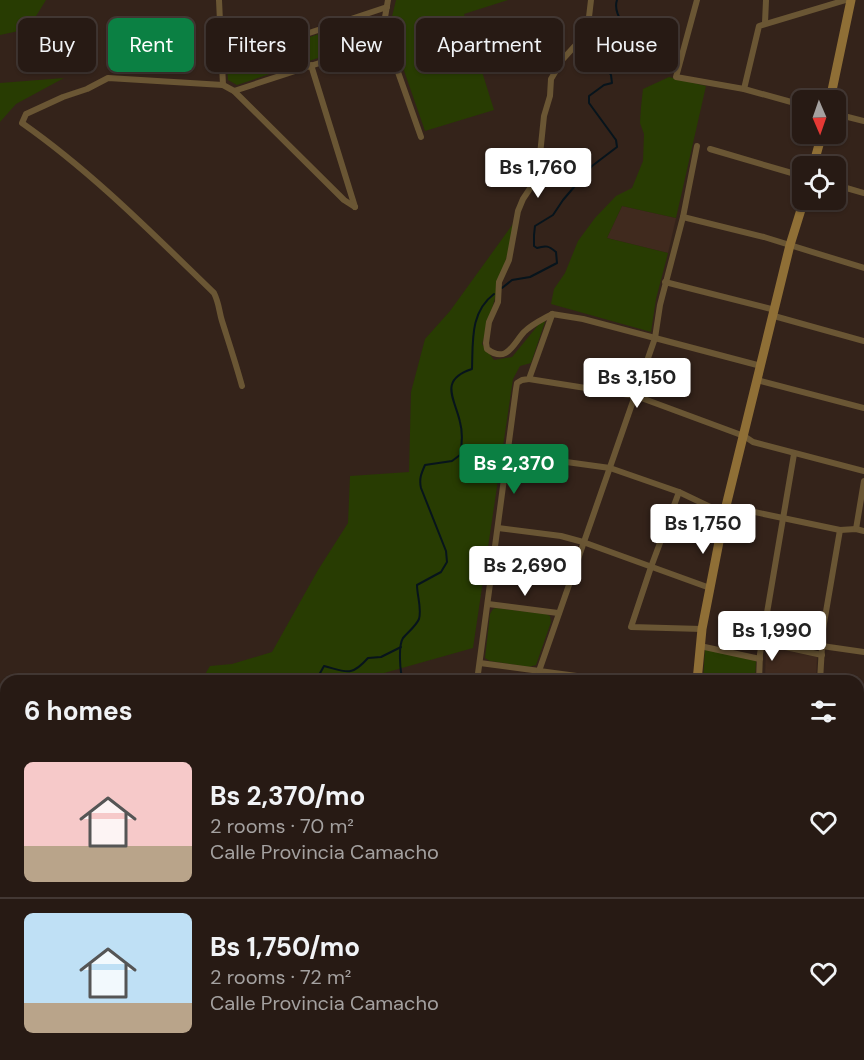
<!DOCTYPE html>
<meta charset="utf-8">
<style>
:root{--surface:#271a14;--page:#332722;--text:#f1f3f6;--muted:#a4a1a0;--line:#433834;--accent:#0b8043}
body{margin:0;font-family:"DM Sans",sans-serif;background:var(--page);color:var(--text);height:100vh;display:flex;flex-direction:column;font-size:22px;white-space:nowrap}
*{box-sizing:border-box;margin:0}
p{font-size:20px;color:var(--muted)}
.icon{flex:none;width:33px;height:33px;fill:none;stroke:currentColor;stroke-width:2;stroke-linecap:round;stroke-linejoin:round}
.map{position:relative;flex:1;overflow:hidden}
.side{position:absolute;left:0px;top:675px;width:864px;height:386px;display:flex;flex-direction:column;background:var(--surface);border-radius:18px 18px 0 0;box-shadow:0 2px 4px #0004,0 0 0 2px var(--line)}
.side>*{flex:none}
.hud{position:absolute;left:18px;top:18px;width:828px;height:54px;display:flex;gap:12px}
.needle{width:39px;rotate:178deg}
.controls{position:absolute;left:792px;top:90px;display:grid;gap:12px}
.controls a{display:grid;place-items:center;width:54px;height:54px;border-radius:9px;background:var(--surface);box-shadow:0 2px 4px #0004,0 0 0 2px var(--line);font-size:30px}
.price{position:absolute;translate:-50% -51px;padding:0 14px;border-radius:6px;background:#fff;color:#222;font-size:20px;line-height:39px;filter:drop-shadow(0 2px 3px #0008)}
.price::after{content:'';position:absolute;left:50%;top:36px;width:18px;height:14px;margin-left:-9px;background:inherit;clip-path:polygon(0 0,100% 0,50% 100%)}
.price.selected{background:var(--accent);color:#fff}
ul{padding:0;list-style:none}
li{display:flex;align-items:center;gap:18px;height:150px;padding:0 24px}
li+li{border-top:2px solid var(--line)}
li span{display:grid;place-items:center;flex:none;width:168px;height:120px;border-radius:9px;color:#555}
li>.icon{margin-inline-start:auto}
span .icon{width:72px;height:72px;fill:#fffc;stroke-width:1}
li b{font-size:26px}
h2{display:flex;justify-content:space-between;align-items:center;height:72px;padding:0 24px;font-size:26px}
.chip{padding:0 21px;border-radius:9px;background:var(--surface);box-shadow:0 2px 4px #0004,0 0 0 2px var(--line);font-size:21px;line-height:54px}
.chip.selected{background:var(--accent);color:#fff}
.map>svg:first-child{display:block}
.built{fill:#402a1e}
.green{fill:#283c02}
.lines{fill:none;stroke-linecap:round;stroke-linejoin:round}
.stream{stroke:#07141c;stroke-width:2}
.street{stroke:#6a5634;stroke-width:6}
.secondary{stroke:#8f6f36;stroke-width:9}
</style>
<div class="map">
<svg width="864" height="1060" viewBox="0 0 864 1060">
<rect width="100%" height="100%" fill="#34231a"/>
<g class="built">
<polygon points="622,206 676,218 668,253 607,238"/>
<polygon points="766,646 817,657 816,681 765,681"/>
</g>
<g class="green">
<polygon points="0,0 46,0 28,29 0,35"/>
<polygon points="396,0 508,0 464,14 494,110 425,131 392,36 390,25"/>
<polygon points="374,16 381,37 237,85 228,80 227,64"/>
<polygon points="669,77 706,86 676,218 622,206 607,238 668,253 656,299 651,332 551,304 554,289 565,273 578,241 595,218 616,196 632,188 643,161 644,134 640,123 641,107 643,89"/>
<polygon points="64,78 16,104 0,122 0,83"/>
<polygon points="518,217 482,344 494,360 512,357 548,313 531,363 520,366 513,379 473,648 370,677 362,681 201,681 210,666 232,664 272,652 318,570 348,523 350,476 409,472 411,392 425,339 450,311"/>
<polygon points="496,608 546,614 550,616 551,622 536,665 529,667 490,661 485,658 490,614 493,609"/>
<polygon points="705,649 756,661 755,681 703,681"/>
<polygon points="6,708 6,1054 270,1055 269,1060 0,1060 0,713"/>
</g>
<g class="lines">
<g class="stream">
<path d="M502 288 512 280 530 277 557 263 556 252C549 246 546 245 537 248L534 246V235L535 226 553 215 563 200 592 166 617 147 616 140 589 103V96L604 85 612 83 611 75 600 59 601 53C617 50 623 49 628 33 623 23 613 12 617 0"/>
<path d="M320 681 319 675 324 666C347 672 351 677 368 658L381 657 401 647"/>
<path d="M403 681C400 672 398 646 403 638 408 632 416 626 419 619 422 608 417 596 417 585L441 572 447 562 446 551 421 488C419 479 421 474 425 465L452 461 460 455C462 445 463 433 460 422 455 399 438 380 472 369 473 341 470 312 494 294"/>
<polyline points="6,753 6,752"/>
<polyline points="256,1054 257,1060"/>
</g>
<g class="street">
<polyline points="219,0 223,85"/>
<polyline points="388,0 384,23 387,41 421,137"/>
<polyline points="697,0 676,77 744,89 802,105"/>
<polyline points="765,23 766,0"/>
<polyline points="222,62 387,7"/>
<polyline points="311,65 355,207"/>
<polyline points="744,89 759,26 846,0"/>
<polyline points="234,91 387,41"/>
<polyline points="836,114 864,121"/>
<polyline points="710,149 802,176"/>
<polyline points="836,185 864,193"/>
<polyline points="683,217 764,237 864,268"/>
<polyline points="665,282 775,310"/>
<path d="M552 314C543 319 532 324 524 332 513 344 507 364 487 349L486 343 489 322 498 302 499 282 509 260 518 211 523 199 531 187 538 174 544 116 550 96 551 79 563 59 583 37 589 17 591 0"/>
<polyline points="552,314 583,319 761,366"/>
<polyline points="774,316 864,341"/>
<polyline points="529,379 636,396 744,436 753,442 864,471"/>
<polyline points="757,380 864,408"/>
<path d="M242 386C236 364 229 343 222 321 219 311 219 303 214 293 153 234 92 172 22 123L26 114 63 97 87 89 108 78 223 85 234 91 344 200 355 207"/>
<polyline points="508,454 610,468 679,492 725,514"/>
<polyline points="679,492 651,567 631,627 702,629"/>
<polyline points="726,506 840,530 856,529 864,531"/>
<polyline points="498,528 561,536 583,542 710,588"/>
<polyline points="856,529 864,481"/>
<polyline points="488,604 558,613"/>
<polyline points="762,642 822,655"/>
<polyline points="700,646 760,659"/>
<polyline points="822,646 864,652"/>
<polyline points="480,663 614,681"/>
<polyline points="539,671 655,338 660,305 683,217 697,146"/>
<polyline points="477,681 516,389 517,383 522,380 529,379 552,315"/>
<polyline points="759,681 760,654 794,454"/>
<polyline points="820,681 823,629 840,530"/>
<polyline points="858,981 864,981"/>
<polyline points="858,1014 864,1015"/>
<polyline points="634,1054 638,1060"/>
<polyline points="720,1054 724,1060"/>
<polyline points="777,1054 782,1060"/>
<polyline points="646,1060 649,1054"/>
<polyline points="849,1060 850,1054"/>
</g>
<g class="secondary">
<polyline points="830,100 851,0"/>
<polyline points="813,166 822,134"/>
<polyline points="697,681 702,629 726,506 790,245 804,200"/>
<polyline points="858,851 864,851"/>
</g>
</g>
</svg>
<div class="controls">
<a><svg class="needle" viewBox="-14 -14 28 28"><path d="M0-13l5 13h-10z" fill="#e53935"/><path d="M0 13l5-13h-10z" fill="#a4a1a0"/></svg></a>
<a><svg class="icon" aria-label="locate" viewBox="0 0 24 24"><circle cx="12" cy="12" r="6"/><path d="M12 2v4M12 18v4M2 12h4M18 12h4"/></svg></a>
</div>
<b class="price" style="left:538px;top:199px">Bs 1,760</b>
<b class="price" style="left:637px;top:409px">Bs 3,150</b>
<b class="price selected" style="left:514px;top:495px">Bs 2,370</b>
<b class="price" style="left:703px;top:555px">Bs 1,750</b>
<b class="price" style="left:525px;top:597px">Bs 2,690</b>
<b class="price" style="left:772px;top:662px">Bs 1,990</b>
<div class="hud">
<a class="chip">Buy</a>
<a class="chip selected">Rent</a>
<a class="chip">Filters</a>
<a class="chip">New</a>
<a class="chip">Apartment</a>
<a class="chip">House</a>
</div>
<section class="side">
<h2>6 homes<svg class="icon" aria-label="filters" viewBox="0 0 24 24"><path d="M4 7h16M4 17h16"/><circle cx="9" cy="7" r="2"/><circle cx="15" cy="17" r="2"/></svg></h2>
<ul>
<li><span style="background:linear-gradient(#f6c9c9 70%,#b9a48a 0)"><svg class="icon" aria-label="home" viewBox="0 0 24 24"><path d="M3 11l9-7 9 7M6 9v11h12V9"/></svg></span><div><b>Bs 2,370/mo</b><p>2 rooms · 70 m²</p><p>Calle Provincia Camacho</p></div><svg class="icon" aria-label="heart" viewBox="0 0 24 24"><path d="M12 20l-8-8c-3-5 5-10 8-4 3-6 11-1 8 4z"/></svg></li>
<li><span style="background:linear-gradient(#bfe0f5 75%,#b9a48a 0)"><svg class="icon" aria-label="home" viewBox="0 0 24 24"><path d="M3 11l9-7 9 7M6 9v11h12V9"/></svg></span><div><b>Bs 1,750/mo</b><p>2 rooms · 72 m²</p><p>Calle Provincia Camacho</p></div><svg class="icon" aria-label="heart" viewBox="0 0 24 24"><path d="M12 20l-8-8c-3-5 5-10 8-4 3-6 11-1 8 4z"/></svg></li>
</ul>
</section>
</div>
